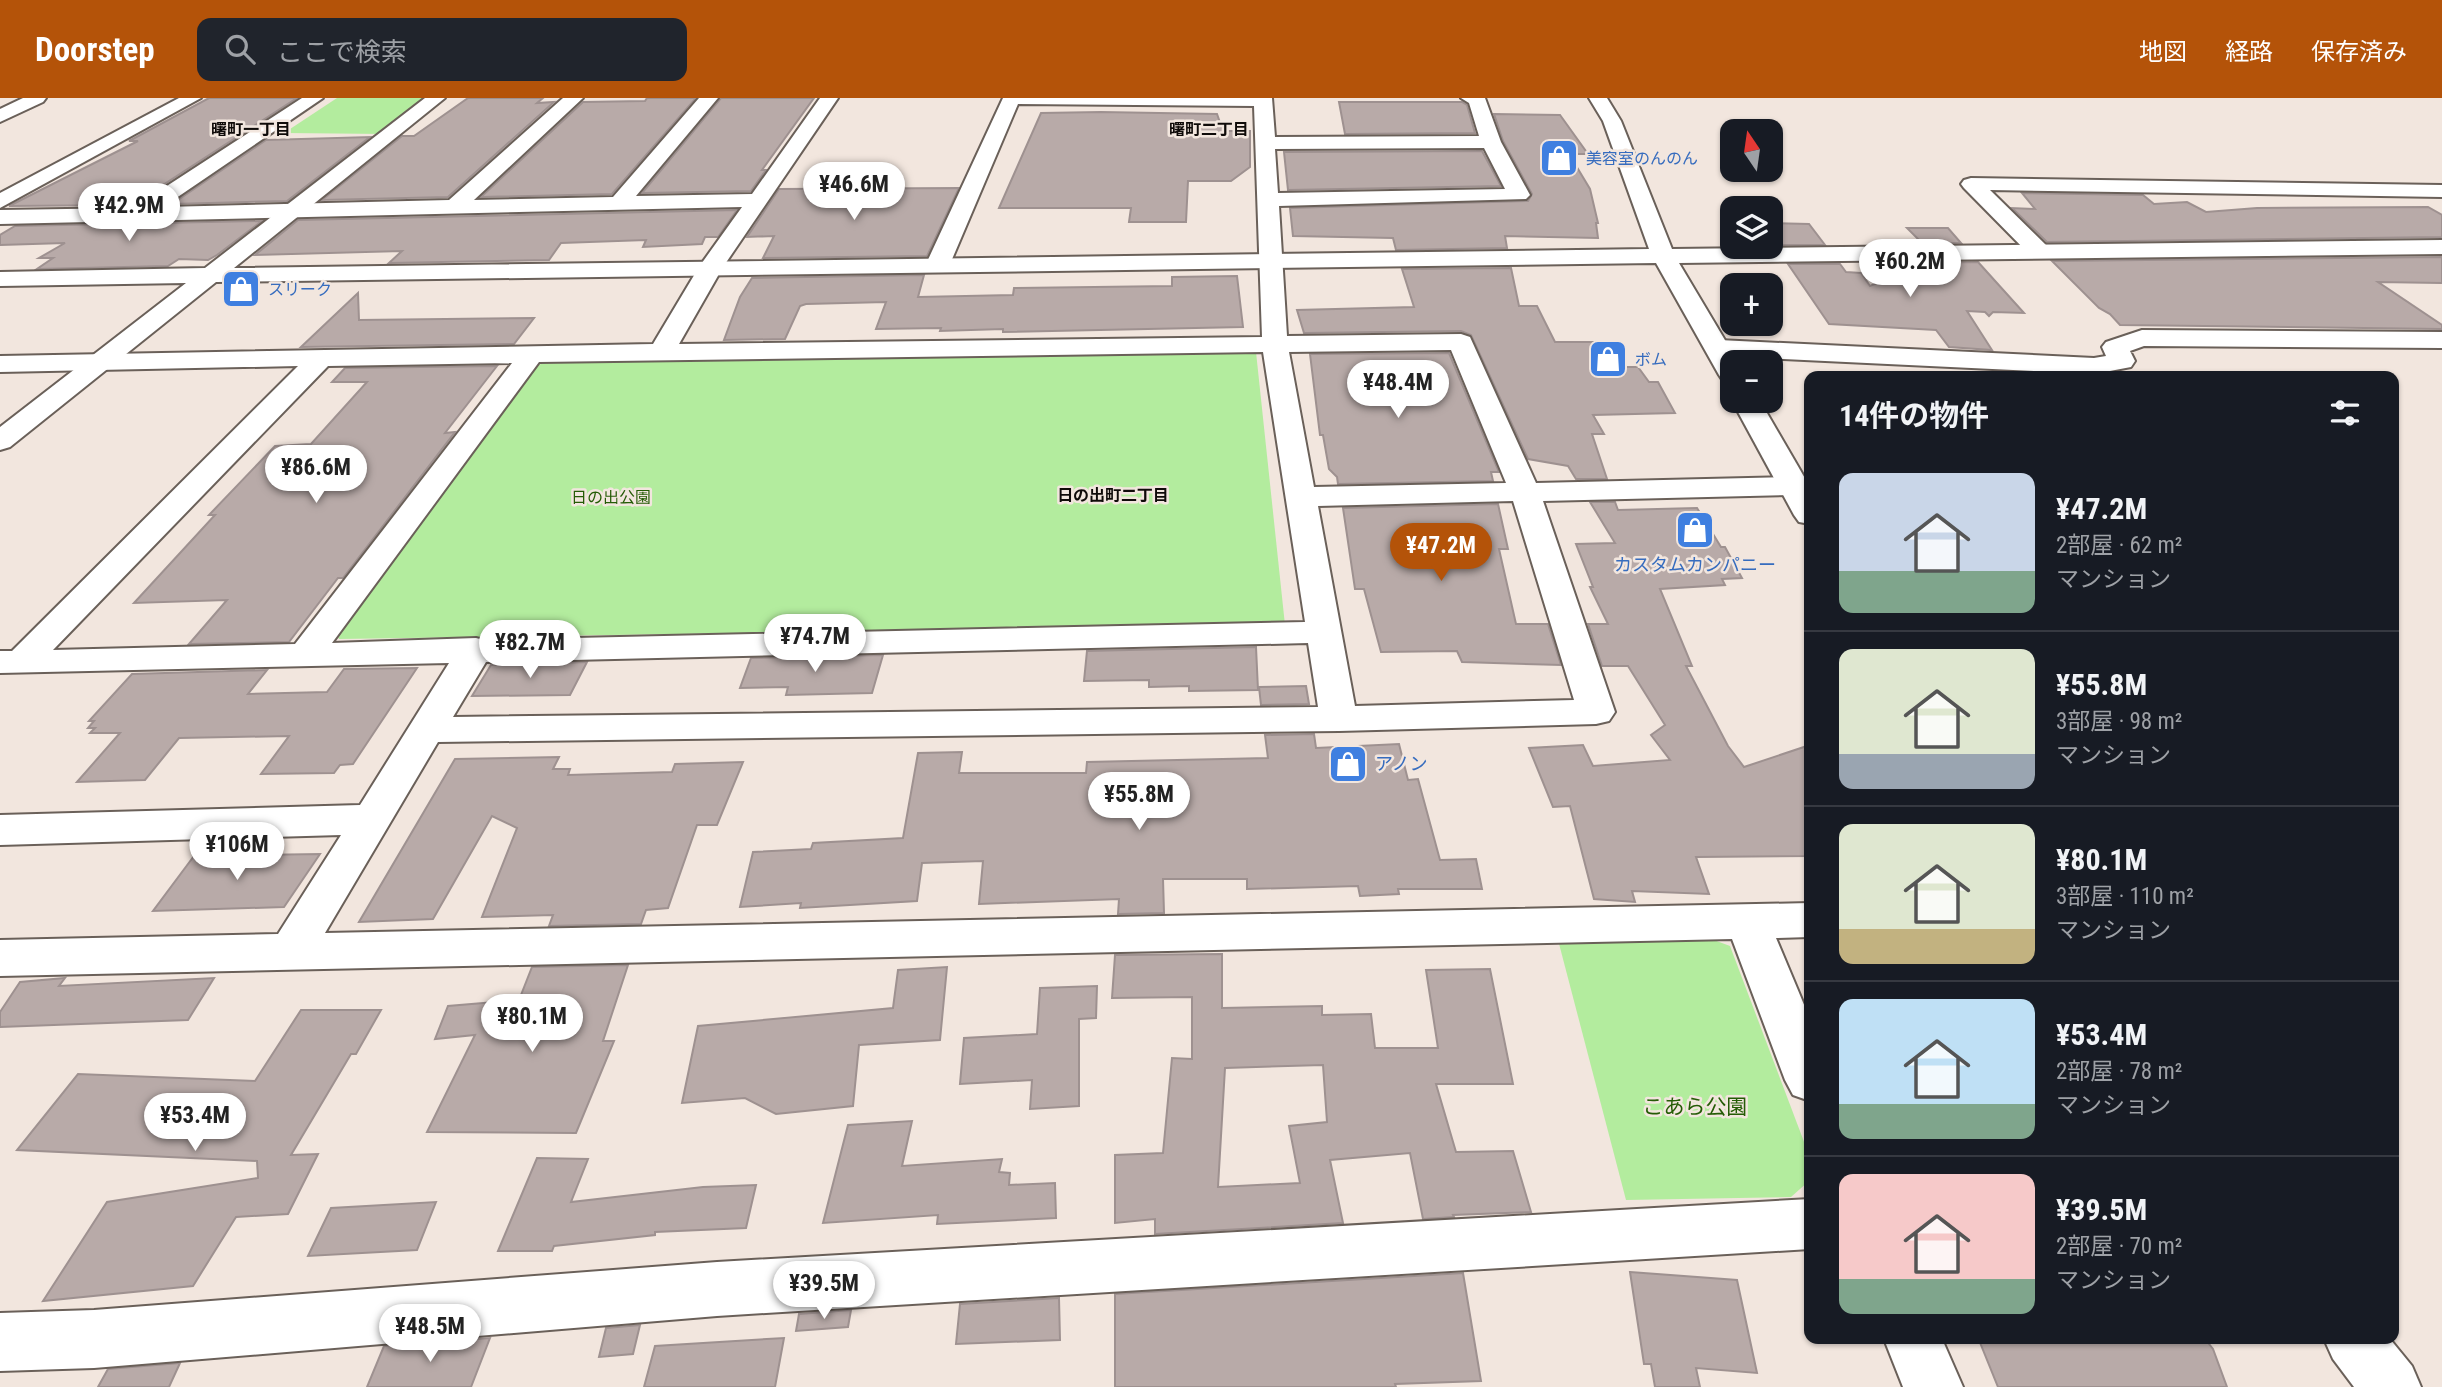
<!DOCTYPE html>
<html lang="ja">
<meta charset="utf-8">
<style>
:root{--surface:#171b24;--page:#20242c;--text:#f1f3f6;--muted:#9ea1a6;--line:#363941;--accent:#b45309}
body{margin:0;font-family:"Roboto Condensed","Noto Sans JP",sans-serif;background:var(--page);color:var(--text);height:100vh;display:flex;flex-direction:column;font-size:26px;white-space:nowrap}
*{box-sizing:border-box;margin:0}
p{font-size:23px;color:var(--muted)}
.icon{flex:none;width:38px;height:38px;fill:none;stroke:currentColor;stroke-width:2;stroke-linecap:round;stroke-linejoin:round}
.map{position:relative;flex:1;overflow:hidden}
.details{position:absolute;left:1804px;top:273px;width:595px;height:973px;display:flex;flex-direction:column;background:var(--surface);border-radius:14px;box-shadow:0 2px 5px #0004}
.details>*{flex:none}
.needle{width:46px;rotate:347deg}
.tools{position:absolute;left:1720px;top:21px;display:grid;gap:14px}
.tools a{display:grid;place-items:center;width:63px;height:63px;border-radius:14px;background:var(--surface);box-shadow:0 2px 5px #0004;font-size:35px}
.price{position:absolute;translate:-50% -60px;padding:0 16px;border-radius:24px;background:#fff;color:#222;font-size:23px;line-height:46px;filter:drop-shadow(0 2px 4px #0008)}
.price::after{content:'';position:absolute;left:50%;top:42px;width:21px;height:16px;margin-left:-10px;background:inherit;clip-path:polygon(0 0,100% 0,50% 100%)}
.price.on{background:var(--accent);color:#fff}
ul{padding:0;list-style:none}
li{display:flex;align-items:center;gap:21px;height:175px;padding:0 35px}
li+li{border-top:2px solid var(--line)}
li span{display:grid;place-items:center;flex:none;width:196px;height:140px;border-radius:14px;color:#555}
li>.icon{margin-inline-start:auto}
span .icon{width:84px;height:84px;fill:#fffc;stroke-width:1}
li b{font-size:30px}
h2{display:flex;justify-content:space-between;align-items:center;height:84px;padding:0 35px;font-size:30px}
header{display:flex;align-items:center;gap:42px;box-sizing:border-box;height:98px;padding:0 35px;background:var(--accent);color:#fff}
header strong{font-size:33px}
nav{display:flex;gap:38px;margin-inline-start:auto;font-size:24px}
.search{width:490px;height:63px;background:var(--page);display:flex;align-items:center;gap:18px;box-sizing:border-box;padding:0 24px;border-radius:14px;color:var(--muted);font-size:26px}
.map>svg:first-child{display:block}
.green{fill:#b3ec9e}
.building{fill:#b8aaa8;stroke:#9e9190;stroke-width:2;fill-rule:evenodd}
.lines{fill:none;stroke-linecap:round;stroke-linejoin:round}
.minor-casing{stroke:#6a6059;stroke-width:4}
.tertiary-casing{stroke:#6a6059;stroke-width:4}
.minor{fill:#fff;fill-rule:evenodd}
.tertiary{fill:#fff;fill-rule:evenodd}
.labels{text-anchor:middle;stroke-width:5;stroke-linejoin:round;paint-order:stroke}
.far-neighbourhood-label{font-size:16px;font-weight:bold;fill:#0f0b09;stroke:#f2e6de}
.far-shop-label{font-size:16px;fill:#366cbe;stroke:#f2e6de;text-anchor:start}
.far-park-label{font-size:16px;fill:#255c06;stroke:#f2e6de}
.shop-label{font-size:18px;fill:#366cbe;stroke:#f2e6de}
.near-park-label{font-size:21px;fill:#255c06;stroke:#f2e6de}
</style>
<header>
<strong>Doorstep</strong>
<div class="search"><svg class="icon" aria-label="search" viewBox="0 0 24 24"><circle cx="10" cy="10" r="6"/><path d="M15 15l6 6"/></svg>ここで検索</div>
<nav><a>地図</a><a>経路</a><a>保存済み</a></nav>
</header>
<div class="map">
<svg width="2442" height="1289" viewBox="0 0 2442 1289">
<rect width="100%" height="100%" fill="#f2e6de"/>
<g class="green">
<polygon points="337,0 431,0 385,36 284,35"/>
<polygon points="1256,254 1285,527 339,541 335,533 536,268 551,262"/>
<polygon points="1695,835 1730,848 1809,1057 1809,1083 1791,1099 1626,1102 1557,838"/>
</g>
<g class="building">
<polygon points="209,0 297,0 132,107 9,108 138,43 129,43"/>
<polygon points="468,0 543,0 537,5 554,4 448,99 322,102 402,38 414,38"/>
<polygon points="647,0 696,0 612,96 481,99 583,4 645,3"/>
<polygon points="721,0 814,0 762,72 766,72 751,93 642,95"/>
<polygon points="1339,4 1462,4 1467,7 1475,35 1345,36"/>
<polygon points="1101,14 1217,16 1223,33 1250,33 1250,69 1231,83 1188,83 1186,124 1129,124 1131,110 999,110 1041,15"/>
<polygon points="1494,16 1560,17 1588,56 1569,56 1590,91 1598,125 1596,125 1598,140 1505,138 1507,150 1396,152 1393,140 1293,138 1290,110 1528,103 1532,96 1503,43"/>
<polygon points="370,39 287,103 172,106 266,42"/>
<polygon points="1482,53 1501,88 1288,92 1284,54"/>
<polygon points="959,90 927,158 763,160 774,138 747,139 779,91"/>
<polygon points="2022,95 2143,97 2154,106 2187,104 2206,114 2257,110 2428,109 2442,117 2442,139 2047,144 2012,110 2035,111"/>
<polygon points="737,112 718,139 705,139 702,146 643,149 646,142 561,145 549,162 389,165 402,153 255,157 298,122"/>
<polygon points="262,123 217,157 208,162 179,161 168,168 37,171 53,160 39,160 65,145 0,147 0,137 15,128"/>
<polygon points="1771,125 1809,126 1825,147 1775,147 1771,141"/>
<polygon points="1907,130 1948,130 1961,145 1922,145"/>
<polygon points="2442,159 2442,185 2378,184 2442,227 2442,231 2120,227 2110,216 2099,210 2052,163"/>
<polygon points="1978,164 2024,215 1993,214 1989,218 1985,214 1967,213 1992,252 1949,249 1936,232 1829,226 1788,166 1840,166 1846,174 1861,175 1870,188 1924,165"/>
<polygon points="1511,170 1519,208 1537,208 1555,244 1605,244 1618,269 1638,269 1649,284 1658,284 1675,315 1593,317 1604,336 1592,336 1607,381 1576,381 1568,368 1528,361 1471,237 1461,233 1304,235 1297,212 1414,209 1402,171"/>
<polygon points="924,177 918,199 1013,197 1014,190 1172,188 1172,179 1237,178 1243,229 1003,234 1003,231 940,233 941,230 876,231 886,204 806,206 800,208 785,241 724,242 740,199 752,180"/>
<polygon points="358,195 359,222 534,220 514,246 301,249"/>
<polygon points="1449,255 1499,374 1491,374 1493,383 1338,386 1337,379 1329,371 1323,337 1320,337 1310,256"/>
<polygon points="497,268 445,335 455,334 343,480 338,480 289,544 189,546 227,502 134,505 215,417 209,417 275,348 311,346 367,284 332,284 345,270"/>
<polygon points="1590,404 1615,404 1618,412 1697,410 1721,449 1725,449 1742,480 1722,481 1725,487 1660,491 1692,568 1686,568 1728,648 1744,669 1810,647 1810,758 1696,759 1709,796 1632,793 1635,804 1594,801 1570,708 1553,709 1529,650 1583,647 1593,668 1670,662 1651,637 1665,627 1628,568 1602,568 1588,526 1608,526 1590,489 1593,489 1576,446 1615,445"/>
<polygon points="1498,406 1508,451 1499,451 1516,526 1548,526 1561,567 1462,564 1457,553 1381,554 1364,491 1355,491 1343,410"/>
<polygon points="1256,549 1258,592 1189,593 1189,588 1149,589 1149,582 1084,583 1087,553"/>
<polygon points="883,557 872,595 786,597 788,589 740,590 751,560"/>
<polygon points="587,564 570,597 472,598 491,567"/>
<polygon points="417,570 353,666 340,667 334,675 261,676 289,638 179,640 145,682 77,684 120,635 90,635 95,630 88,630 94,623 89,623 132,576 267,572 248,596 327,594 344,571"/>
<polygon points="1306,588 1309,606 1261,607 1259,589"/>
<polygon points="1314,636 1316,650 1399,646 1408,682 1418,681 1440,762 1476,761 1482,791 1398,791 1399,796 1360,798 1358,788 1247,791 1247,781 1163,781 1164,815 1118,816 1119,801 979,806 983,763 922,765 917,803 800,810 801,805 740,809 753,754 811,751 813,745 903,740 918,655 962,654 959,675 1086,675 1087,664 1268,660 1265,637"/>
<polygon points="559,659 553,671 570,671 568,677 672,674 675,666 743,664 717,727 697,727 668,810 646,812 641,826 549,828 553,817 482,819 517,730 492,718 433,821 359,824 455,661"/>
<polygon points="320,756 284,809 153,813 194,758"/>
<path d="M1222 856V910L1322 908V917L1371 916 1375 950H1438L1426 872 1490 871 1513 986H1436L1456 1054 1513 1053 1531 1114 1453 1117 1454 1119 1423 1121 1410 1055 1330 1062 1343 1125 1155 1136V1121L1115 1125V1057L1163 1055 1172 960 1192 961V899L1112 900 1115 857ZM1323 967 1327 1024 1289 1028 1300 1085 1218 1089 1225 970Z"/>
<polygon points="628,867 603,943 614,943 576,1035 427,1034 475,937 435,941 448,908 519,902 532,869"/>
<polygon points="947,869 940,942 859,947 853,1008 776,1016 745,1000 682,1005 698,928 893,910 898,872"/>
<polygon points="65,880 59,888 214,880 188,922 0,929 0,914 20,884"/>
<polygon points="1097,888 1096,920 1079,921 1079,1008 1030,1011 1032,982 960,986 964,940 1037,936 1040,890"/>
<polygon points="301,912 381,912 356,956 351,956 291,1057 318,1056 288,1116 236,1119 193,1188 43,1203 107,1104 258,1080 257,1063 17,1052 78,976 255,983"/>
<polygon points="912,1023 902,1068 1002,1061 999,1074 1010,1075 1009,1087 1055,1085 1056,1120 937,1126 938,1117 823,1125 848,1027"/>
<polygon points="537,1060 588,1061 571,1104 703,1089 756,1087 746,1130 655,1134 655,1137 554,1148 552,1153 498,1153"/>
<polygon points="436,1104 417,1152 308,1158 331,1110"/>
<polygon points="1630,1174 1737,1182 1757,1275 1696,1270 1700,1289 1655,1289 1651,1266 1644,1266"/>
<polygon points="1463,1175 1481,1283 1395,1286 1396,1289 1115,1289 1115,1196"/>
<polygon points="1059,1200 1060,1242 956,1246 960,1206"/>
<polygon points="851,1212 848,1229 796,1233 799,1216"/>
<polygon points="640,1227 633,1256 599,1259 606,1230"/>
<polygon points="490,1240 471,1289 367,1289 384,1248"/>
<polygon points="784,1240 775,1289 644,1289 655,1248"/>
<polygon points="2118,1241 2205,1241 2213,1251 2227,1289 1998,1289 1979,1242 2120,1244"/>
<polygon points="180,1265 169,1289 98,1289 108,1271"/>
</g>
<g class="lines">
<defs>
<g id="minor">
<polygon points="179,0 201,0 0,110 0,95"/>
<path d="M302 0H323L163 109 449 102 563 0H583L474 102 613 99 699 0H718L636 98 752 96 820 0H838L723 169 679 246 1262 239 1254 8 1018 6 950 166 946 171H930L926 166 1003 0H1272L1275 39 1479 38 1469 5 1461 0H1485L1501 44 1530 97 1526 101 1279 108 1287 238 1461 236 1470 239 1536 385 1791 379 1802 382 1806 388 1802 394 1791 397 1543 403 1615 614 1609 623 1596 626 1339 633 438 644 325 835 1810 805V839L1776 840 1810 921V1003L1793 997 1785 982 1732 841 0 878V842L278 836 341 737 0 747V717L360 707 449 565 0 575V553H12L298 268 0 274V258L653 246 699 169 742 109 0 126V112L133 110ZM1484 50 1505 91 1278 95 1275 51ZM1451 252 1506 385 1314 389 1289 254ZM1263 254 1305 524 484 542 476 540 332 545 539 264ZM512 265 295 546 53 552 328 268ZM1513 403 1574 602 1355 608 1318 408ZM1308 545 1318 609 453 619 486 564Z"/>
<polygon points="1971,80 2442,87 2442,99 1990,92 2047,148 2050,153 2047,158 2031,158 1964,90 1961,86 1964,82"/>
<polygon points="2142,232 2442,234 2442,250 2144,248 2130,253 2135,263 2131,269 2094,276 1719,258 1710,256 1706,250 1710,244 1719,242 2094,260 2106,258 2102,249 2106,244"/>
<polygon points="1810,1101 1810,1151 717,1218 94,1270 0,1273 0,1215 94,1212 717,1164"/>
<polygon points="1884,1241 1942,1241 1963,1289 1903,1289"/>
</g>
<g id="tertiary">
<polygon points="23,0 46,0 43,4 0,24 0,11"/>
<polygon points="425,0 445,0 234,170 1649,151 1603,23 1589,0 1607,0 1621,23 1672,151 2442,142 2442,156 1679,165 1738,264 1732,264 1732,285 1723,283 1719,277 1656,165 216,184 10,349 0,352 0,329 186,185 0,188 0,174 205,170"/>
<polygon points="1732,303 1760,303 1810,389 1810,426 1799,424 1794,417"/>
<polygon points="2324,1241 2390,1241 2412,1268 2421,1289 2354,1289 2333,1261"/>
</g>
</defs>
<use href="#minor" class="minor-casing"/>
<use href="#tertiary" class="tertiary-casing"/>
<use href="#minor" class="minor"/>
<use href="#tertiary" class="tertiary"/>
</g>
<defs>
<symbol id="shop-square" viewBox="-11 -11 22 22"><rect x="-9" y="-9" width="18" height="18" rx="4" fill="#3f7fe0" stroke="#f2e6de"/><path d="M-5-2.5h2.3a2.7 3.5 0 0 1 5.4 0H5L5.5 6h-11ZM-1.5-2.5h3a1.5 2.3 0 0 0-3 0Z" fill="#fff"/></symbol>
</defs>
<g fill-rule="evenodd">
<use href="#shop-square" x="1537" y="38" width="44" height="44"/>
<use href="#shop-square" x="219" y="169" width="44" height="44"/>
<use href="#shop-square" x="1586" y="239" width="44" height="44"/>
<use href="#shop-square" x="1673" y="410" width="44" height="44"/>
<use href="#shop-square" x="1326" y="644" width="44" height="44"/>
</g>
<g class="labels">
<g class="far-neighbourhood-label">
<text x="251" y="37">曙町一丁目</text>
<text x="1209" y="37">曙町二丁目</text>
<text x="1113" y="403">日の出町二丁目</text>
</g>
<g class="far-shop-label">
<text x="1586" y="66">美容室のんのん</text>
<text x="268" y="197">スリーク</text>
<text x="1635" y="267">ボム</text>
</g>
<g class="far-park-label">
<text x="611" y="405">日の出公園</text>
</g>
<g class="shop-label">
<text x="1695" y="473">カスタムカンパニー</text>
<text x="1375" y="672" text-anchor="start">アノン</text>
</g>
<g class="near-park-label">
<text x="1695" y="1016">こあら公園</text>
</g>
</g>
</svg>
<div class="tools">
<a><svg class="needle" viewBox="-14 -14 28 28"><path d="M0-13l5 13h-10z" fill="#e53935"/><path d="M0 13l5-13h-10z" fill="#9ea1a6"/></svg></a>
<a><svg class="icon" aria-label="layers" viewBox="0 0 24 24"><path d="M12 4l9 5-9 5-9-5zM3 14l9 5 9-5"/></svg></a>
<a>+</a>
<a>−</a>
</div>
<b class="price" style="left:854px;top:124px">¥46.6M</b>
<b class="price" style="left:129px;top:145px">¥42.9M</b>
<b class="price" style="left:1910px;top:201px">¥60.2M</b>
<b class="price" style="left:1398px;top:322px">¥48.4M</b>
<b class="price" style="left:316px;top:407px">¥86.6M</b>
<b class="price on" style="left:1441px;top:485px">¥47.2M</b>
<b class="price" style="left:815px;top:576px">¥74.7M</b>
<b class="price" style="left:530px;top:582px">¥82.7M</b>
<b class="price" style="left:1139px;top:734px">¥55.8M</b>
<b class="price" style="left:237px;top:784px">¥106M</b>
<b class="price" style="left:532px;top:956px">¥80.1M</b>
<b class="price" style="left:195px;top:1055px">¥53.4M</b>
<b class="price" style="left:824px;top:1223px">¥39.5M</b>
<b class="price" style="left:430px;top:1266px">¥48.5M</b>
<section class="details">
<h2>14件の物件<svg class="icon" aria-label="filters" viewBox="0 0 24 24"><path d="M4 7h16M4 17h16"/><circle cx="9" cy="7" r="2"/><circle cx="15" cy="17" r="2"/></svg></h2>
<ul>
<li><span style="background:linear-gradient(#c9d6e8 70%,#7fa58c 0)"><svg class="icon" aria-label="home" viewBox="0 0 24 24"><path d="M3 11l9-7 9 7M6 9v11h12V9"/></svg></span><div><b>¥47.2M</b><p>2部屋 · 62 m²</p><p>マンション</p></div></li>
<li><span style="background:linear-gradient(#dfe7d0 75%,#9aa5b1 0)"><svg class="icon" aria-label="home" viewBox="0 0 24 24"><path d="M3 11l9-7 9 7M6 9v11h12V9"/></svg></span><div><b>¥55.8M</b><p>3部屋 · 98 m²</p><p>マンション</p></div></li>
<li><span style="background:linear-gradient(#dfe7d0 75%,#c2b280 0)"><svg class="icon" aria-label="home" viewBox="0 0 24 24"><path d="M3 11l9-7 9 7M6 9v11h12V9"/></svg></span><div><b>¥80.1M</b><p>3部屋 · 110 m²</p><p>マンション</p></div></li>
<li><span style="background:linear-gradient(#bfe0f5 75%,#7fa58c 0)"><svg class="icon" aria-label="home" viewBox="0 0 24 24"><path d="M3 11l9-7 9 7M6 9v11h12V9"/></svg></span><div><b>¥53.4M</b><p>2部屋 · 78 m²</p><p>マンション</p></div></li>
<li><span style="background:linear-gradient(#f6c9c9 75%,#7fa58c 0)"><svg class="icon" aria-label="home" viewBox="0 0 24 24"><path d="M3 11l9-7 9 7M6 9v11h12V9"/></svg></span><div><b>¥39.5M</b><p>2部屋 · 70 m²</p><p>マンション</p></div></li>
</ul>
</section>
</div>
